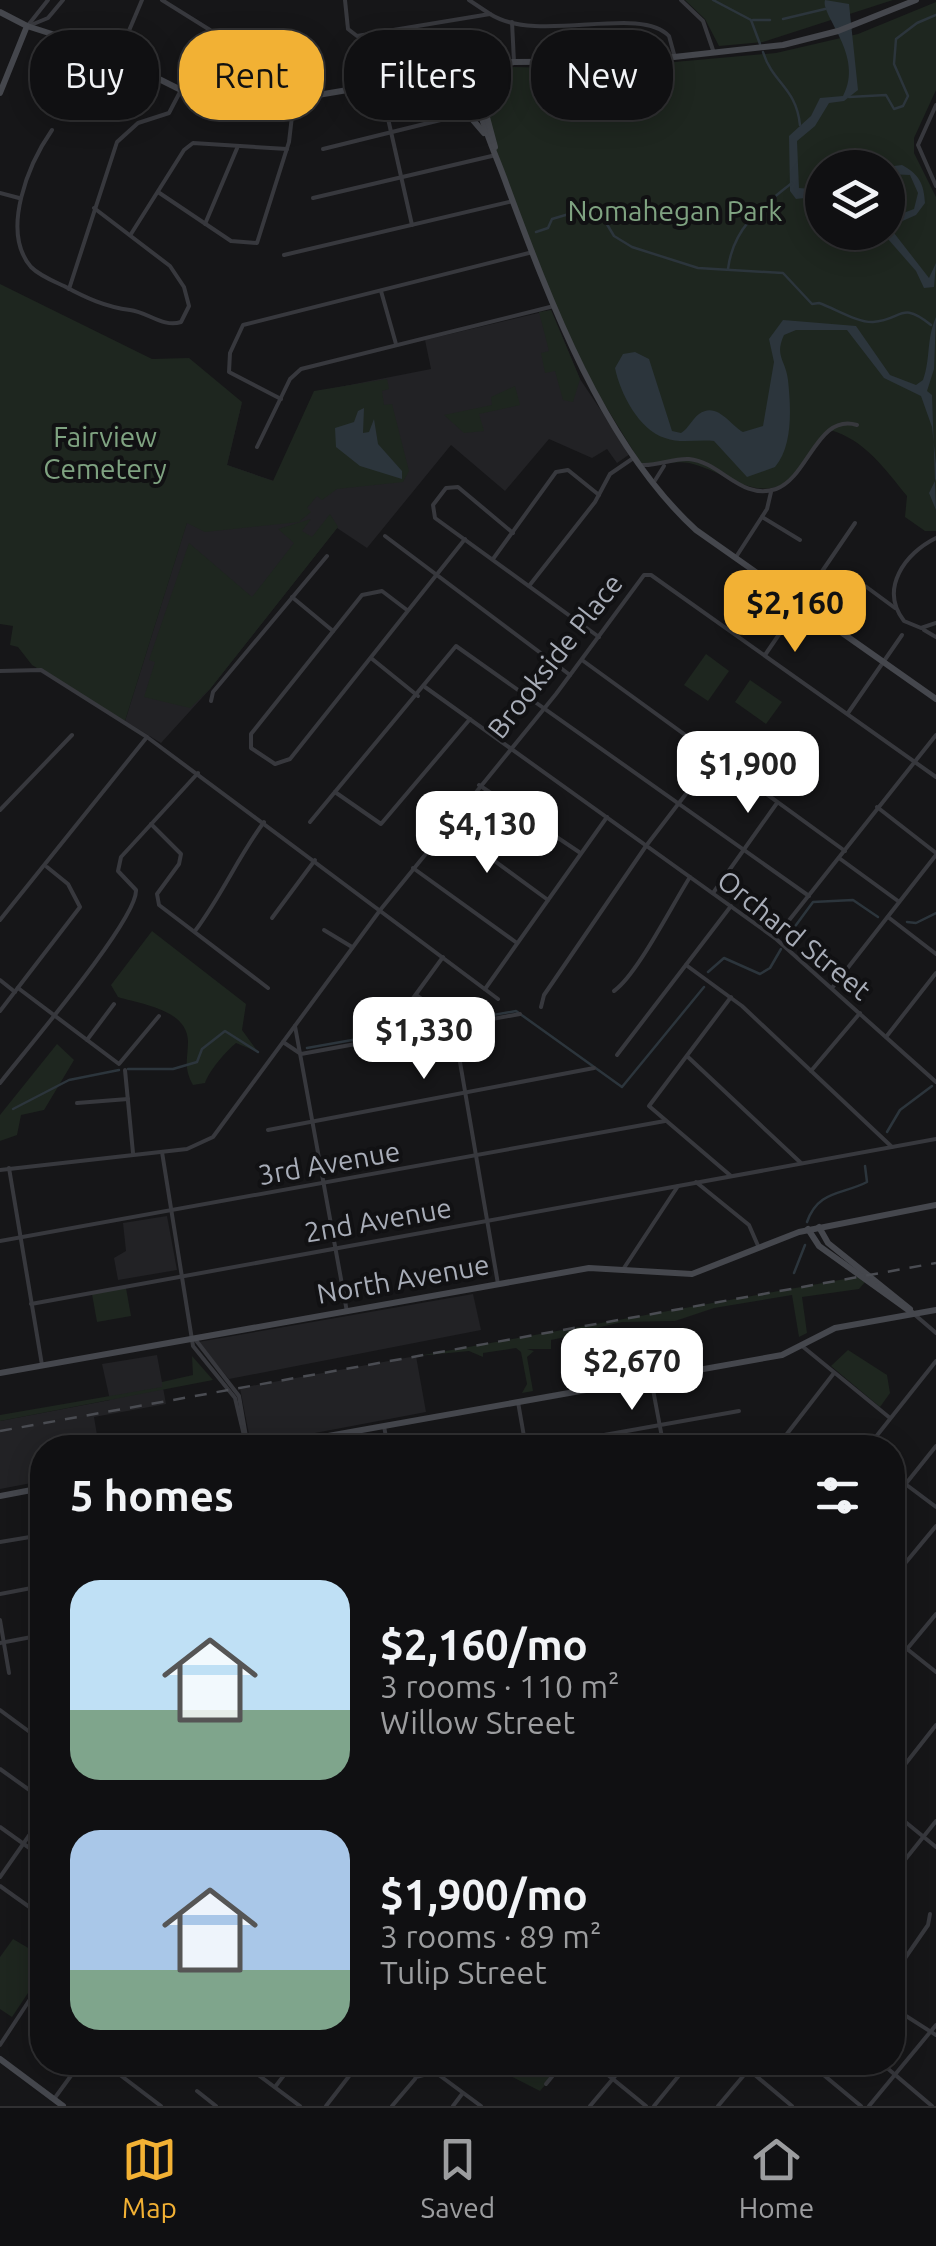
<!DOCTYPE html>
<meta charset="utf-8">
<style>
:root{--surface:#101012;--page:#1e1e20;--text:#f1f3f6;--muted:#9c9d9f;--line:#303032;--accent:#f2b134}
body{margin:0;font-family:Ubuntu,sans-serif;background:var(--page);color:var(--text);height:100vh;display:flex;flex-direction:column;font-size:38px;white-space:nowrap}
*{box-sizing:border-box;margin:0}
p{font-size:32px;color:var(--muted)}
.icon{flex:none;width:55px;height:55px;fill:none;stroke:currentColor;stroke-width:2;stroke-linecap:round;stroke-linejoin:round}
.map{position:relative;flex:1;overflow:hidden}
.details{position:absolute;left:30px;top:1435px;width:875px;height:640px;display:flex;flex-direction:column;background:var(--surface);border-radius:40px;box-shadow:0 5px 25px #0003,0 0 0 2px var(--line)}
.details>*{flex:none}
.top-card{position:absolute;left:30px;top:30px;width:878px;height:90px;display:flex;gap:20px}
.controls{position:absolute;left:805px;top:150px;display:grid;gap:20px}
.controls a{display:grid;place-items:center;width:100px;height:100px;border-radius:50%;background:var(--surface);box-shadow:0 5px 25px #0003,0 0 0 2px var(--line);font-size:50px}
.price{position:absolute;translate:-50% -85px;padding:0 22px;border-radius:20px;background:#fff;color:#222;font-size:32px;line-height:65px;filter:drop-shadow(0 2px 5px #0008)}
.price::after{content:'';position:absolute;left:50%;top:60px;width:30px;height:22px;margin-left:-15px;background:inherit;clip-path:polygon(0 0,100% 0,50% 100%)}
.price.active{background:var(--accent);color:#111}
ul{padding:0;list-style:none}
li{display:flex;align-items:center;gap:30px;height:250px;padding:0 40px}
li span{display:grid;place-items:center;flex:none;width:280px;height:200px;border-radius:30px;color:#555}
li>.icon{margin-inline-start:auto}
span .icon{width:120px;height:120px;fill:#fffc;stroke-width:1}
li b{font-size:42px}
h2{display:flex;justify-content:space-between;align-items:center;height:120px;padding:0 40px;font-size:42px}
.chip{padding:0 35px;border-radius:40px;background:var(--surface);box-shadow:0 5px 25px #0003,0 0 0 2px var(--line);font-size:35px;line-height:90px}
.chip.active{background:var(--accent);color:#111}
.tab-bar{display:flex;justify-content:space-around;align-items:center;height:140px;border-top:2px solid var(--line);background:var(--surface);font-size:28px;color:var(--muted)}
.tab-bar a{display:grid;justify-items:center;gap:5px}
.tab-bar .active{color:var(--accent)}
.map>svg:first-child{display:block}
.built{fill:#222225}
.green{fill:#1e261f;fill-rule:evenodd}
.water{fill:#2c353c}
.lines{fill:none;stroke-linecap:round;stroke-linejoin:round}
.stream{stroke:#2c353c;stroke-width:2.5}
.street{stroke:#37383d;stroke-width:4}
.secondary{stroke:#45474d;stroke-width:6}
.rail{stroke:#4a4c52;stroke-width:2.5;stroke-dasharray:12 10;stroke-linecap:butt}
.labels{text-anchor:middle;stroke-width:8;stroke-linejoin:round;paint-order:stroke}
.park-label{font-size:28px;fill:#7fa381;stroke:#111113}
.street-label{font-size:28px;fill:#a8adb8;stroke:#111113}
</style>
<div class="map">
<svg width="936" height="2106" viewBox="0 0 936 2106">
<rect width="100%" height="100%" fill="#161618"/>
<g class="built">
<polygon points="551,310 580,379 630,454 617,463 607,449 592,458 549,439 505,491 451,445 367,548 337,528 210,689 161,743 125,721 187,522 242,402 227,465 274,481 314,392 431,369 425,340"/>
<polygon points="167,1216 177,1270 118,1280 114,1258 126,1251 123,1223"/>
<polygon points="473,1294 481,1330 229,1379 198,1342"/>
<polygon points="157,1355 166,1404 94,1417 99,1447 42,1448 42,1481 0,1489 0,1421 110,1400 102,1364"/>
<polygon points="416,1356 426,1412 251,1445 240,1388"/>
</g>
<g class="green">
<polygon points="685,0 893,0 763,42 719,46 705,19"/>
<path d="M936 2V90L914 138V153L936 197V531H925L905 517 907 496C884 468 865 440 830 430 816 442 810 461 797 474 761 509 727 471 689 463 675 460 657 466 642 465L577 360 496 155 486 111 485 73 514 67 596 69 776 53 858 34ZM822 168H888V232H822Z"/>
<polygon points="0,284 152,359 189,358 242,402 227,465 273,481 314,391 387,379 389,389 382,391 384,405 392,404 409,471 403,482 337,489 322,500 317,496 307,508 311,512 299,522 205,532 187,523 125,721 32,665 18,647 10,645 13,626 0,624"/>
<polygon points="551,310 580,379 573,402 563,400 555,371 545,373 541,353 549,351 539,312"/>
<polygon points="515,386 520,405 479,414 484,431 464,433 444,415 492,405 491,397"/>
<polygon points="330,514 338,527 210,689 190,708 144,697 155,662 149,660 189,543 252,597 294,543 278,529 311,519 302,531 312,537"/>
<polygon points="706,654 729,671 708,701 684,685"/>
<polygon points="750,680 782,702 766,724 735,702"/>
<path d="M152 931 246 1004 242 1030 258 1052 236 1043C226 1051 209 1071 205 1083L193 1085C183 1067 188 1059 188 1041 187 1009 140 1004 118 997L111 985Z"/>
<polygon points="57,1044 74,1060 44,1110 21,1115 17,1135 0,1141 0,1115"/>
<polygon points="862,1276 866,1281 859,1289 802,1297 807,1333 799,1337 792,1295 714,1308 675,1321 622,1322 584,1331 578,1342 575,1335 551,1340 551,1349 527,1349 534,1351 527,1357 533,1391 522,1393 527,1384 521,1352 516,1348 483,1353 483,1357 469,1351 418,1356"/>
<polygon points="126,1288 131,1316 97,1322 92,1294"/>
<polygon points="848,1350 887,1375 890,1393 880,1407 831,1366"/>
<polygon points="192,1356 213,1380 0,1421 0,1415 162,1387 162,1382 193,1375"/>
<polygon points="13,1939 42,1956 42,1972 12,2017 0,2009 0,1957"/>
<polygon points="485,2063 564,2063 540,2091"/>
</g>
<g class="water">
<path d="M825 0 849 4 858 90 844 101 829 103 815 126 797 141 799 188 822 190V196L796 199 790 191 789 136 811 116 820 98 843 96C865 56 820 15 825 0Z"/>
<path d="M902 165C919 174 924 184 925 203L916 215 898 223 894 233 929 278 936 263 934 287 924 288 916 271 888 239 890 218 914 209 918 193 910 175 888 174 886 167Z"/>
<path d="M936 317 934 369 927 391 932 395 936 510 929 493 936 479V464L932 427 921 396 884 378 847 330H796L784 335C774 356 786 361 788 380 791 408 793 446 775 467L747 477 714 441C697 439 681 444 665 438 639 430 620 393 615 368L623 354 635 352 649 359 672 431 681 433C689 428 692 419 699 414 717 401 730 425 743 432L763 426 774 362 769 339 783 320 856 326 890 375 916 385 923 380C931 358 926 340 936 317Z"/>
<polygon points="364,408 363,433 369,432 374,419 378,444 402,471 402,479 360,466 336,447 335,428 354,422 358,411"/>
</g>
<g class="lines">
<g class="stream">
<polyline points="713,0 751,20 760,44"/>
<polyline points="783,19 825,9"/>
<polyline points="753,20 770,20"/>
<path d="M763 52C773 84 796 87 800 125"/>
<polyline points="849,97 886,95 894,109 903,106 908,96 894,64 896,39 917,23 936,15"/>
<path d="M536 232 548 228 552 219 596 206 614 236 632 247 698 268 783 273 812 304 819 303C834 308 858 323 873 322 903 320 900 300 931 325"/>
<path d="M728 269C733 228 760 208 792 183"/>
<polyline points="907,922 916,923 936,913"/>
<polyline points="785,940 813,902 853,900 878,917"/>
<polyline points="708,972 724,958 760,974 770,968 781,949"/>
<polyline points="307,1048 516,1011 622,1087 704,987"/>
<polyline points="128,1069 173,1069 197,1062 202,1049 225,1031 258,1052"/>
<polyline points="13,1109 69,1080 119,1070"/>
<polyline points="887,1132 900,1110 932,1086"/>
<path d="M807 1222C818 1190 842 1195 867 1182L865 1166"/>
<polyline points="794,1273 805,1245"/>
</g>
<g class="street">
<polyline points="162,0 210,30"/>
<polyline points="345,0 348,29 357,36 490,14 469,0"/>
<polyline points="681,0 703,21 714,53"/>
<path d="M490 14C539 45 639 4 669 36L674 54"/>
<polyline points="512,22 514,62"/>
<polyline points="29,24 48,0"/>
<polyline points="31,25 48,18 63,0"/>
<polyline points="117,59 142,0"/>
<polyline points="380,83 412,225"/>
<polyline points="936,105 918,145 936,186"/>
<path d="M52 130C29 163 0 231 31 267 40 276 53 281 64 286 86 298 106 307 130 310 148 312 163 328 181 322L189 306 184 287 170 266 94 208"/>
<polyline points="323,149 469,113"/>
<polyline points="158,192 231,241 257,243 289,142 294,99"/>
<polyline points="0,193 19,198"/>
<polyline points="313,198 496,155"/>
<polyline points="205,224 238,146"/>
<polyline points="131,234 184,150 193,143 287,149"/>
<polyline points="284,255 513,201"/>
<polyline points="69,289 117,142 138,123 169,113 181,90"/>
<polyline points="381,291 396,344"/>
<polyline points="281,399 229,372 230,353 243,325 533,252"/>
<polyline points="257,447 290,379 301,369 554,306"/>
<path d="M642 465C658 466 673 458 689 459 721 462 741 501 776 489 809 477 817 413 857 425"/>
<polyline points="654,482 664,466"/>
<polyline points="762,517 800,540"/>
<polyline points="513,533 458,487 446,488 433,505 435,518 599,637"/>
<polyline points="385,536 570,675"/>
<path d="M936 538C905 553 879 589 904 621L921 628 936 623"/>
<polyline points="736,557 767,509 771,492"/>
<polyline points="493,559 556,472 568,470 599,495"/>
<polyline points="857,580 895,608"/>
<polyline points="529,586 595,502 610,474 632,459"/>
<polyline points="292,597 333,631"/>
<polyline points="407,610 382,591 362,595 251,734 251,748 275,764 290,759 465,539"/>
<polyline points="924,630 936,637"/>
<polyline points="765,655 855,523"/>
<polyline points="371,658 418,696"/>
<polyline points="582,660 845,851"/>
<polyline points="0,671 41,670 147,737 498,999"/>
<polyline points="425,687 775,938 936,1082"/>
<polyline points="211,701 213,692 327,556"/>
<polyline points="848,713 902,635"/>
<polyline points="479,785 579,852"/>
<polyline points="335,792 381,824 470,719"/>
<polyline points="877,807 936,853"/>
<polyline points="0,810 72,735"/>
<polyline points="310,822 456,646 809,896"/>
<polyline points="151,824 181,854 179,864 157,894 159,905 268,988"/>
<polyline points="447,826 548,900"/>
<polyline points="839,858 898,901"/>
<polyline points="413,868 517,943"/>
<polyline points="713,893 777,803"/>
<polyline points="888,917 936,954"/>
<polyline points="272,918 315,860"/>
<polyline points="0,920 147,737"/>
<polyline points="324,930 352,947"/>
<path d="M195 931C222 895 238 857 264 822"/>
<polyline points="775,938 936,735"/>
<polyline points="686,965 742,1006 892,1147"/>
<polyline points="0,980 15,992"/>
<polyline points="18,988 119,1064 159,1016"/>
<polyline points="832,988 936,855"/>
<polyline points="485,989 607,817"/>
<path d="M614 991C637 975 672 905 690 877"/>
<polyline points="416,995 440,1012"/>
<polyline points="731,997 649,1106 731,1176"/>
<polyline points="541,1007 544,995 646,846 715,756"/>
<polyline points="0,1011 80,907 68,884 47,867"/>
<polyline points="374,1024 411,1001 443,957"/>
<polyline points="295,1026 347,1312"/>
<polyline points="454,1027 498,1284"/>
<polyline points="886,1037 936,973"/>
<polyline points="87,1040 114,1004"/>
<polyline points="283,1042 301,1054 520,1014"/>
<polyline points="617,1055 731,906"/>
<polyline points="688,1057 801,1163"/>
<polyline points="125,1070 133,1153"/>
<polyline points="811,1071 860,1013"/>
<path d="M0 1083C24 1052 138 919 136 890L118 871 121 857 198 773"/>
<polyline points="77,1103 128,1099"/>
<polyline points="268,1130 594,1068"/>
<polyline points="162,1152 193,1346 235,1398 247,1448"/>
<polyline points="9,1168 42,1365"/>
<polyline points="0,1170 187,1149 213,1137 381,909 556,694 644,575 651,575 936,777"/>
<polyline points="696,1182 749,1225 759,1248"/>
<polyline points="0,1241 665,1121"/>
<polyline points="624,1268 678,1186"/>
<polyline points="31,1304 936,1139"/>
<polyline points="914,1314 936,1333"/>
<polyline points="195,1339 239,1396 248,1448"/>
<polyline points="802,1346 890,1418"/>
<polyline points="651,1379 664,1448"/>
<polyline points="518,1402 526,1448"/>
<polyline points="384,1426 388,1448"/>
<polyline points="531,1448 739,1411"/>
<polyline points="776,1448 834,1373"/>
<polyline points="867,1448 936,1361"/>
<polyline points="892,1474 936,1507"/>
<polyline points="892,1501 936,1446"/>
<polyline points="0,1542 42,1535"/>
<polyline points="892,1579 936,1526"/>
<polyline points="0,1594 42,1586"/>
<polyline points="0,1620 9,1673"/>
<polyline points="892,1637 936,1672"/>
<polyline points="0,1643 42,1635"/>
<polyline points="892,1667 936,1614"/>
<polyline points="35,1694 42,1692"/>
<polyline points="0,1710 42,1741"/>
<polyline points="0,1769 42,1799"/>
<polyline points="892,1781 936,1725"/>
<polyline points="892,1811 936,1847"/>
<polyline points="0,1827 42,1857"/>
<polyline points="892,1876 936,1821"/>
<polyline points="0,1877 42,1817"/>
<polyline points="0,1886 42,1916"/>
<polyline points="892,1977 928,1925 930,1914"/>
<polyline points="892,2007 936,2035"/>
<polyline points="0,2045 42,1981"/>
<polyline points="103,2062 161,2106"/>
<polyline points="177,2062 175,2070 182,2074 187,2070 186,2062"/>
<polyline points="241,2062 300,2106"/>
<polyline points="397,2062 416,2077 435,2072 481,2106"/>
<polyline points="592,2062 646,2106"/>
<polyline points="808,2062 861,2106"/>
<polyline points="880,2062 932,2106"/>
<polyline points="749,2070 792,2106"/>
<polyline points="546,2084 564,2062"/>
<polyline points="275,2087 294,2062"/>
<polyline points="197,2091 216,2106"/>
<polyline points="54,2099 81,2062"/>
<polyline points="326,2106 360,2062"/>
<polyline points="392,2106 415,2079"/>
<polyline points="453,2106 462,2094"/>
<polyline points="590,2106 627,2062"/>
<polyline points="654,2106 690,2062"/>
<polyline points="718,2106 755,2062"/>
<polyline points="869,2106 936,2025"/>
</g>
<g class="secondary">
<polyline points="0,12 27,26 99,49 181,90 294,99 514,62 638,61 783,45 838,31 916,0"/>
<path d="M474 66C472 106 493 147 506 183 549 299 603 445 696 530L936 699"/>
<polyline points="475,66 514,62"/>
<polyline points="485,69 481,76 486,110"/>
<polyline points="406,81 454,98 484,133"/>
<polyline points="0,93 27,26"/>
<polyline points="484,106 495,147"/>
<polyline points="819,1227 828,1243 910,1309"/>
<polyline points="808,1229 819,1246 911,1312"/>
<polyline points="0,1373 589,1268 692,1274 799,1232 936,1205"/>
<polyline points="261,1448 782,1355 835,1328 936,1310"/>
<polyline points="0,1496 42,1488"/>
<polyline points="0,2059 63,2106"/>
</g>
<polyline class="rail" points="0,1431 936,1263"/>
</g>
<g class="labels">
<g class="park-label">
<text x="675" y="221">Nomahegan Park</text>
<text x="105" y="447">Fairview<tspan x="105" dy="32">Cemetery</tspan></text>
</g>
<g class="street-label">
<text transform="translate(555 656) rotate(-52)" y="10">Brookside Place</text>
<text transform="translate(794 935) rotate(39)" y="10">Orchard Street</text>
<text transform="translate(329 1163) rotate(-10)" y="10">3rd Avenue</text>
<text transform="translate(378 1220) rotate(-10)" y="10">2nd Avenue</text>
<text transform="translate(403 1279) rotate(-10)" y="10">North Avenue</text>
</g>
</g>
</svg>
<div class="controls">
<a><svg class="icon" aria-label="layers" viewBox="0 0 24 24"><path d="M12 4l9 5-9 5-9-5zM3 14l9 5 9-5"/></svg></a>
</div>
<b class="price active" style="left:795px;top:655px">$2,160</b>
<b class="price" style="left:748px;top:816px">$1,900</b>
<b class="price" style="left:487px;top:876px">$4,130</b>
<b class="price" style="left:424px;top:1082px">$1,330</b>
<b class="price" style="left:632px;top:1413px">$2,670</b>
<div class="top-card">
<a class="chip">Buy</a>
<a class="chip active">Rent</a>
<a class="chip">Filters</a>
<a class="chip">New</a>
</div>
<section class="details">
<h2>5 homes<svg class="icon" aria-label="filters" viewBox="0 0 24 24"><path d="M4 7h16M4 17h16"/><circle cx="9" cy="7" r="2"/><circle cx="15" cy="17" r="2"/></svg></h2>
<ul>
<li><span style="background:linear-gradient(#bfe0f5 65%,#7fa58c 0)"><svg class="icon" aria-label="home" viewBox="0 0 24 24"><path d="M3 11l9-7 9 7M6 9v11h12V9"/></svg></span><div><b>$2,160/mo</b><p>3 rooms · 110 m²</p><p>Willow Street</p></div></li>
<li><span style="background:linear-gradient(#a9c7e8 70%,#7fa58c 0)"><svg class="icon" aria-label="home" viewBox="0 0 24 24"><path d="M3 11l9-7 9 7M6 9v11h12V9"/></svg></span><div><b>$1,900/mo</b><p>3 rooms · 89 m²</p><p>Tulip Street</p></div></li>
</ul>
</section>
</div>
<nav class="tab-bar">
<a class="active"><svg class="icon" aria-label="map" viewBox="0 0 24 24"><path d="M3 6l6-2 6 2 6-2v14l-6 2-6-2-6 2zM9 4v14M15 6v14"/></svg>Map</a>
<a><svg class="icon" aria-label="saved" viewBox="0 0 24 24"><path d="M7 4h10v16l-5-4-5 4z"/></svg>Saved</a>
<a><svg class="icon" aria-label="home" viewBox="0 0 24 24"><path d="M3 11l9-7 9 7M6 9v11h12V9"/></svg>Home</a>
</nav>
